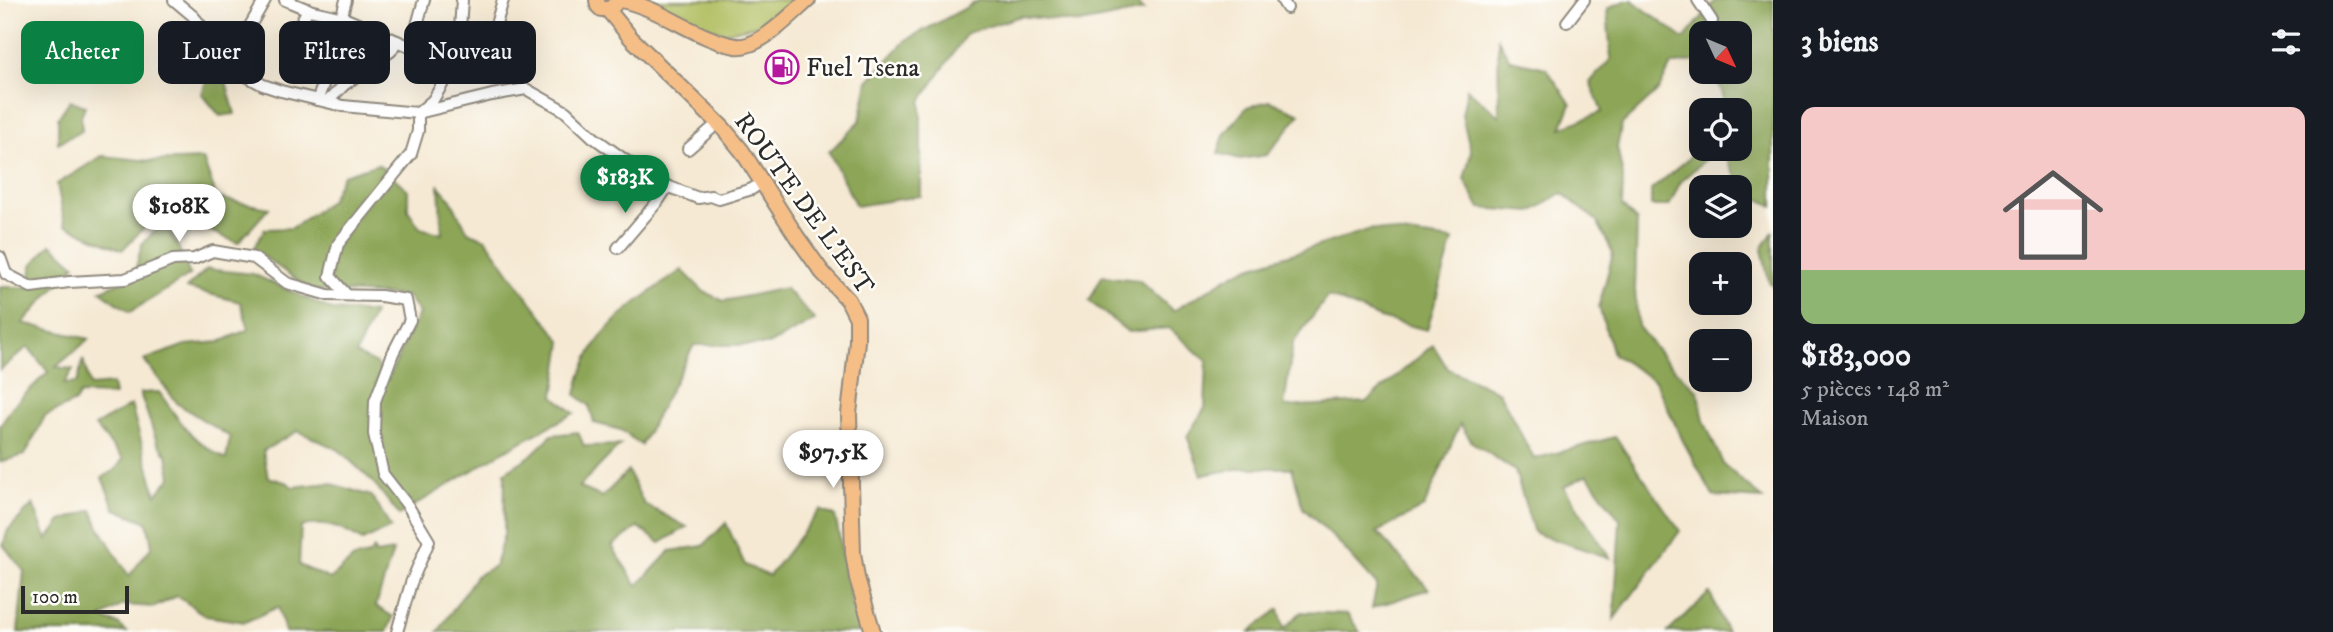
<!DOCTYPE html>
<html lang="fr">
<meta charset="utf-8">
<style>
:root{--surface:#171b24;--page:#242831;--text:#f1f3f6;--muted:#9ea1a6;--accent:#0b8043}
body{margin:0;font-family:"IM FELL DW Pica",serif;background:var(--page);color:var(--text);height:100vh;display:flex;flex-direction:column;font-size:26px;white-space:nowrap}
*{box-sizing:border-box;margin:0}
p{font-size:23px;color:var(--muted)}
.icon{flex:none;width:38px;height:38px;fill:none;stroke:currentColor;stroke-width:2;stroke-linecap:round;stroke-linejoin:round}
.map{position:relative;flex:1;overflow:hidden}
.panel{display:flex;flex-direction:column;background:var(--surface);width:560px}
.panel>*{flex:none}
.banner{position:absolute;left:21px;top:21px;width:665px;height:63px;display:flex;gap:14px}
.needle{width:46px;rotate:134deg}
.tools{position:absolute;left:1689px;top:21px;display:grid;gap:14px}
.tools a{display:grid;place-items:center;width:63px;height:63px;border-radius:14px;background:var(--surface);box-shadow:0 7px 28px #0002;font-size:35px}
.scale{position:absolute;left:21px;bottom:18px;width:108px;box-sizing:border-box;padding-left:7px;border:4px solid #2b2b2b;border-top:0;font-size:19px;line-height:24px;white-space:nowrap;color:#2b2b2b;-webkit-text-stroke:5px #fdfcf7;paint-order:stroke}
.price{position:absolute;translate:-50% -60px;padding:0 16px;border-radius:24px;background:#fff;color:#222;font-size:23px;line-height:46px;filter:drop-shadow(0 2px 4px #0008)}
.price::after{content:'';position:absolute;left:50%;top:42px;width:21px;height:16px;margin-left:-10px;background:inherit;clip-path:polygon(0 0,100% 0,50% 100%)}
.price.active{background:var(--accent);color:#fff}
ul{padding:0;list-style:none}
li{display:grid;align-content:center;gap:14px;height:371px;padding:0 28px}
li span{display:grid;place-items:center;height:217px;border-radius:14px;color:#555}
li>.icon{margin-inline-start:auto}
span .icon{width:126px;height:126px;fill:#fffc;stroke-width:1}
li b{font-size:30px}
h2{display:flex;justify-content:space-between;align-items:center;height:84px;padding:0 28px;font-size:30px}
.tag{padding:0 24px;border-radius:14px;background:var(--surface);box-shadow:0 7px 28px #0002;font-size:24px;line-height:63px}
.tag.active{background:var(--accent);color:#fff}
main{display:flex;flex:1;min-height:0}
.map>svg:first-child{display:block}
.green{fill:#b1be60;stroke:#6e7446;stroke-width:2}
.forest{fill:#8ca556;stroke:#5c6840;stroke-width:2}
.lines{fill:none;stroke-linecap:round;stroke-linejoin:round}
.minor-casing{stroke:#908a7f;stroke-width:14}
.major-casing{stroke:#908a7f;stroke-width:18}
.minor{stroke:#fff;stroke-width:10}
.major{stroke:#f6be87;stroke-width:14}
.labels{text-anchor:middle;stroke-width:5;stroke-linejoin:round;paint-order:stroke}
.poi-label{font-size:26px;fill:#2b2b2b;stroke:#fdfcf7;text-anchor:start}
.street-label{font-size:26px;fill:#2b2b2b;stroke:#fdfcf7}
</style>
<main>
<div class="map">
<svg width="1773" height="632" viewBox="0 0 1773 632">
<rect width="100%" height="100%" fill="#fdfcf7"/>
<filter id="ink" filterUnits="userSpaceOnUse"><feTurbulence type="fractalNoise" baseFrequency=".0143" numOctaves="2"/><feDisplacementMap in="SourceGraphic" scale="14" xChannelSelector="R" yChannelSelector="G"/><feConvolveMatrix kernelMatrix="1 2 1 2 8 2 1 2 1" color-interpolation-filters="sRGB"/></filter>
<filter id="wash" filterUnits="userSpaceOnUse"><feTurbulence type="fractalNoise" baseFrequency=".00686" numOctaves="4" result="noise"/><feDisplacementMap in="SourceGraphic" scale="28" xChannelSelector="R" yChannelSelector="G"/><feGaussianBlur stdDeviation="1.57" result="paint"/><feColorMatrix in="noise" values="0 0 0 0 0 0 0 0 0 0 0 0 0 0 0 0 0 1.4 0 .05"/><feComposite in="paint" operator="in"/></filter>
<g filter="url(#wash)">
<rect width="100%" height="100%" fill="#f5e9d3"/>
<polygon class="green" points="640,0 795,0 768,23 723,33"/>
<g class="forest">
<polygon points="980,0 1135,0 1144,10 1081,23 1021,16 967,33 921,101 921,196 856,206 829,152 860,121 868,81 906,40"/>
<path d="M1626 0H1632L1684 39 1716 0H1773V206L1745 192C1738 177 1728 165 1722 149L1706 159 1681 181 1669 206H1651V190L1687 160 1701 143V149H1740V110H1722C1728 97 1718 82 1711 72H1740V33H1701V60L1671 65 1659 90 1622 124 1617 147 1623 176 1622 206 1637 221 1635 290 1638 326 1664 359 1698 391 1704 421 1723 464 1763 499 1713 496 1683 441 1655 381 1613 354 1599 307 1613 253 1597 221 1562 193 1532 212 1480 208 1464 179 1471 153 1462 115 1467 89 1499 116 1498 39 1510 60 1546 68 1571 104 1561 128 1602 112 1590 82 1611 59 1607 9Z"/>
<polygon points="206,81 226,82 235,114 220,116 202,94"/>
<polygon points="70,100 85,106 81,117 82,131 58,143 58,118"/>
<polygon points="1270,101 1300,114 1267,155 1240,159 1218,153 1224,135 1247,107"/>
<polygon points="102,156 151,161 203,159 217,198 269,208 238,243 210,231 172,199 122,250 65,225 57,184"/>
<path d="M378 164 408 190V210L420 228 442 234 439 186 451 200 468 232 486 239 519 286 562 342 554 396 574 413 506 450 399 515 373 482 339 450 298 431 263 451 268 477 288 483 292 487 329 483 372 496 391 528 362 541C343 528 323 520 301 527L299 565 330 579 354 558 369 555 374 549 375 554 393 551 376 606 393 617 387 632H285L278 607 245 622 206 616 177 596 155 607 123 605 101 618 118 624 127 632H18L24 571 3 545 8 530 33 504 47 540 61 521 92 510 99 527 129 576 152 546 147 522 115 509 102 478 115 470 123 459 95 426 131 405 156 495 171 477 167 455 157 442 140 393 159 392C181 423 191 441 226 459L230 437 178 404 144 360 185 345 220 342 249 329 240 302 186 288 207 269 253 274 332 310 374 313 356 354 376 364 388 379 419 313 407 296 311 290 253 249 265 229 292 228 330 201 343 175Z"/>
<polygon points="164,222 177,244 190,275 130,312 100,291 134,275 142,244"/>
<polygon points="1371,229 1453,240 1427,330 1380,318 1328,296 1293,343 1284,407 1366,402 1433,345 1448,369 1499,392 1534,459 1615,437 1680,531 1614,619 1620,520 1587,475 1564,487 1610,558 1534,533 1515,471 1472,442 1460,424 1424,507 1377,532 1429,589 1372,608 1377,585 1339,543 1303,508 1292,468 1242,468 1202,475 1187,436 1205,408 1207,361 1169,328 1128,332 1089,301 1102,276 1139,280 1173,311 1234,274 1250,267"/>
<polygon points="1773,232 1773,285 1769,282 1762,249"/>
<polygon points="51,244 75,265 23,323 89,339 56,367 73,369 64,384 77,383 83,359 90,386 112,384 114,395 80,394 75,402 45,416 25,455 0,462 0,426 12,407 48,372 28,347 0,370 0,287 31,287 32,265"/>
<path d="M682 270 704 292 724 301 785 288 815 320 768 345H694L641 445 621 430 594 423 589 405 576 395C587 331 632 305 682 270Z"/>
<path d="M578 432 584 446 620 445 579 487 602 497 628 471 644 504 687 527 660 543 638 527 612 546 637 586 670 551 703 546 726 523 745 565 769 576 820 510 835 516C844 555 847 594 859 632H438L476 576 495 566 504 534 505 472 530 456 552 435Z"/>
<polygon points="1710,593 1727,632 1668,632 1709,593"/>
<polygon points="1279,609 1284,629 1301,612 1347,614 1360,632 1249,632"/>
</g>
</g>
<g filter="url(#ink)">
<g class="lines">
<defs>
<g id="minor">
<polyline points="174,0 193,16 239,72 263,85 281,91 343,106 418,113 492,95 526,89 565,111 593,137 629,163 667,186 698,198 711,196 719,199 752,189 762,182"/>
<polyline points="285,0 309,10 344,18 411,47"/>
<polyline points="424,0 411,47 450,72"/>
<polyline points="1282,0 1287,8"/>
<polyline points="1698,0 1712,21"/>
<polyline points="1567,22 1584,0"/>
<polyline points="296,32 308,9"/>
<polyline points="334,48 370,55 378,59"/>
<polyline points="462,51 478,51 493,35 503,0"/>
<polyline points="230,60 265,0"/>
<path d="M317 100C329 73 335 45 344 18L342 15 346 0"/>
<polyline points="328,101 344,85 391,51 397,41"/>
<polyline points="688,149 718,123"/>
<polyline points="618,248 658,201 666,189 660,184"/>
<polyline points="0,257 6,274 31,287 69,282 125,279 173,260 194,259 213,251 254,258 287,283 328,295 381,296 406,300 410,320 393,353 375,401 374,434 383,474 408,506 429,541 411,583 397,632"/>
<polyline points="346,294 330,276 338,244 411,154 418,131 418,113 433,100 462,51 459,43 462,0"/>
</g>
<g id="major">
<polyline points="597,0 598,6 601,9 610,9 614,5"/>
<path d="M620 0C660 7 698 40 736 46 743 47 751 44 757 41 776 31 792 14 808 0"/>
<polyline points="608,10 631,38 723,128 742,151 797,237 822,272 848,300 857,318 857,341 849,414 853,553 857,578 873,632"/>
</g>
</defs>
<use href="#minor" class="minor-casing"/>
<use href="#major" class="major-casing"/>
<use href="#minor" class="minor"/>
<use href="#major" class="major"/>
</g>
</g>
<defs>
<symbol id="fuel-ring" viewBox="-11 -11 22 22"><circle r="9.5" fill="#fdfcf7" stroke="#b5179e" stroke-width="1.5"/><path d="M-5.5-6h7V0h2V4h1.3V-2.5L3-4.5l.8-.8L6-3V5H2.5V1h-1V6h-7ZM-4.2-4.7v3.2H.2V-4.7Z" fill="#b5179e"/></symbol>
</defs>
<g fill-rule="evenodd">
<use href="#fuel-ring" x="763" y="48" width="38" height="38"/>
</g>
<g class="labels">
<g class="poi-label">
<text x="806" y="76">Fuel Tsena</text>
</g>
<g class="street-label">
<text transform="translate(805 203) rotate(54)" y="9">ROUTE DE L'EST</text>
</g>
</g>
</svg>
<div class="tools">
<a><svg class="needle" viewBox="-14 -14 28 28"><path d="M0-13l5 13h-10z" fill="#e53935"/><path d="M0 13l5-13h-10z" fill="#9ea1a6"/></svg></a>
<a><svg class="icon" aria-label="locate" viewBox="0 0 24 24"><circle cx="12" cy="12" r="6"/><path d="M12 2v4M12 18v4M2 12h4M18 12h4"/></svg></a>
<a><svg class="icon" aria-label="layers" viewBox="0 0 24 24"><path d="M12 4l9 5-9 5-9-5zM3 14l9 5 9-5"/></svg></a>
<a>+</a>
<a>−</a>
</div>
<div class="scale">100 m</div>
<b class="price active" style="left:625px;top:215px">$183K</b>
<b class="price" style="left:179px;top:244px">$108K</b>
<b class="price" style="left:833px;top:490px">$97.5K</b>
<div class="banner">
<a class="tag active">Acheter</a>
<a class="tag">Louer</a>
<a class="tag">Filtres</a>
<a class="tag">Nouveau</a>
</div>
</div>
<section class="panel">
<h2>3 biens<svg class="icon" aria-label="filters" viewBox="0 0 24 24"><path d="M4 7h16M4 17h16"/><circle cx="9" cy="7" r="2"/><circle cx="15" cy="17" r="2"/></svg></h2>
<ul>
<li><span style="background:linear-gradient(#f6c9c9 75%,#8fb573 0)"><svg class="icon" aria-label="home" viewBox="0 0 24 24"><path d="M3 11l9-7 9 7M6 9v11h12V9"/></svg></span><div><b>$183,000</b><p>5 pièces · 148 m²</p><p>Maison</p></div></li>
</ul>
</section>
</main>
